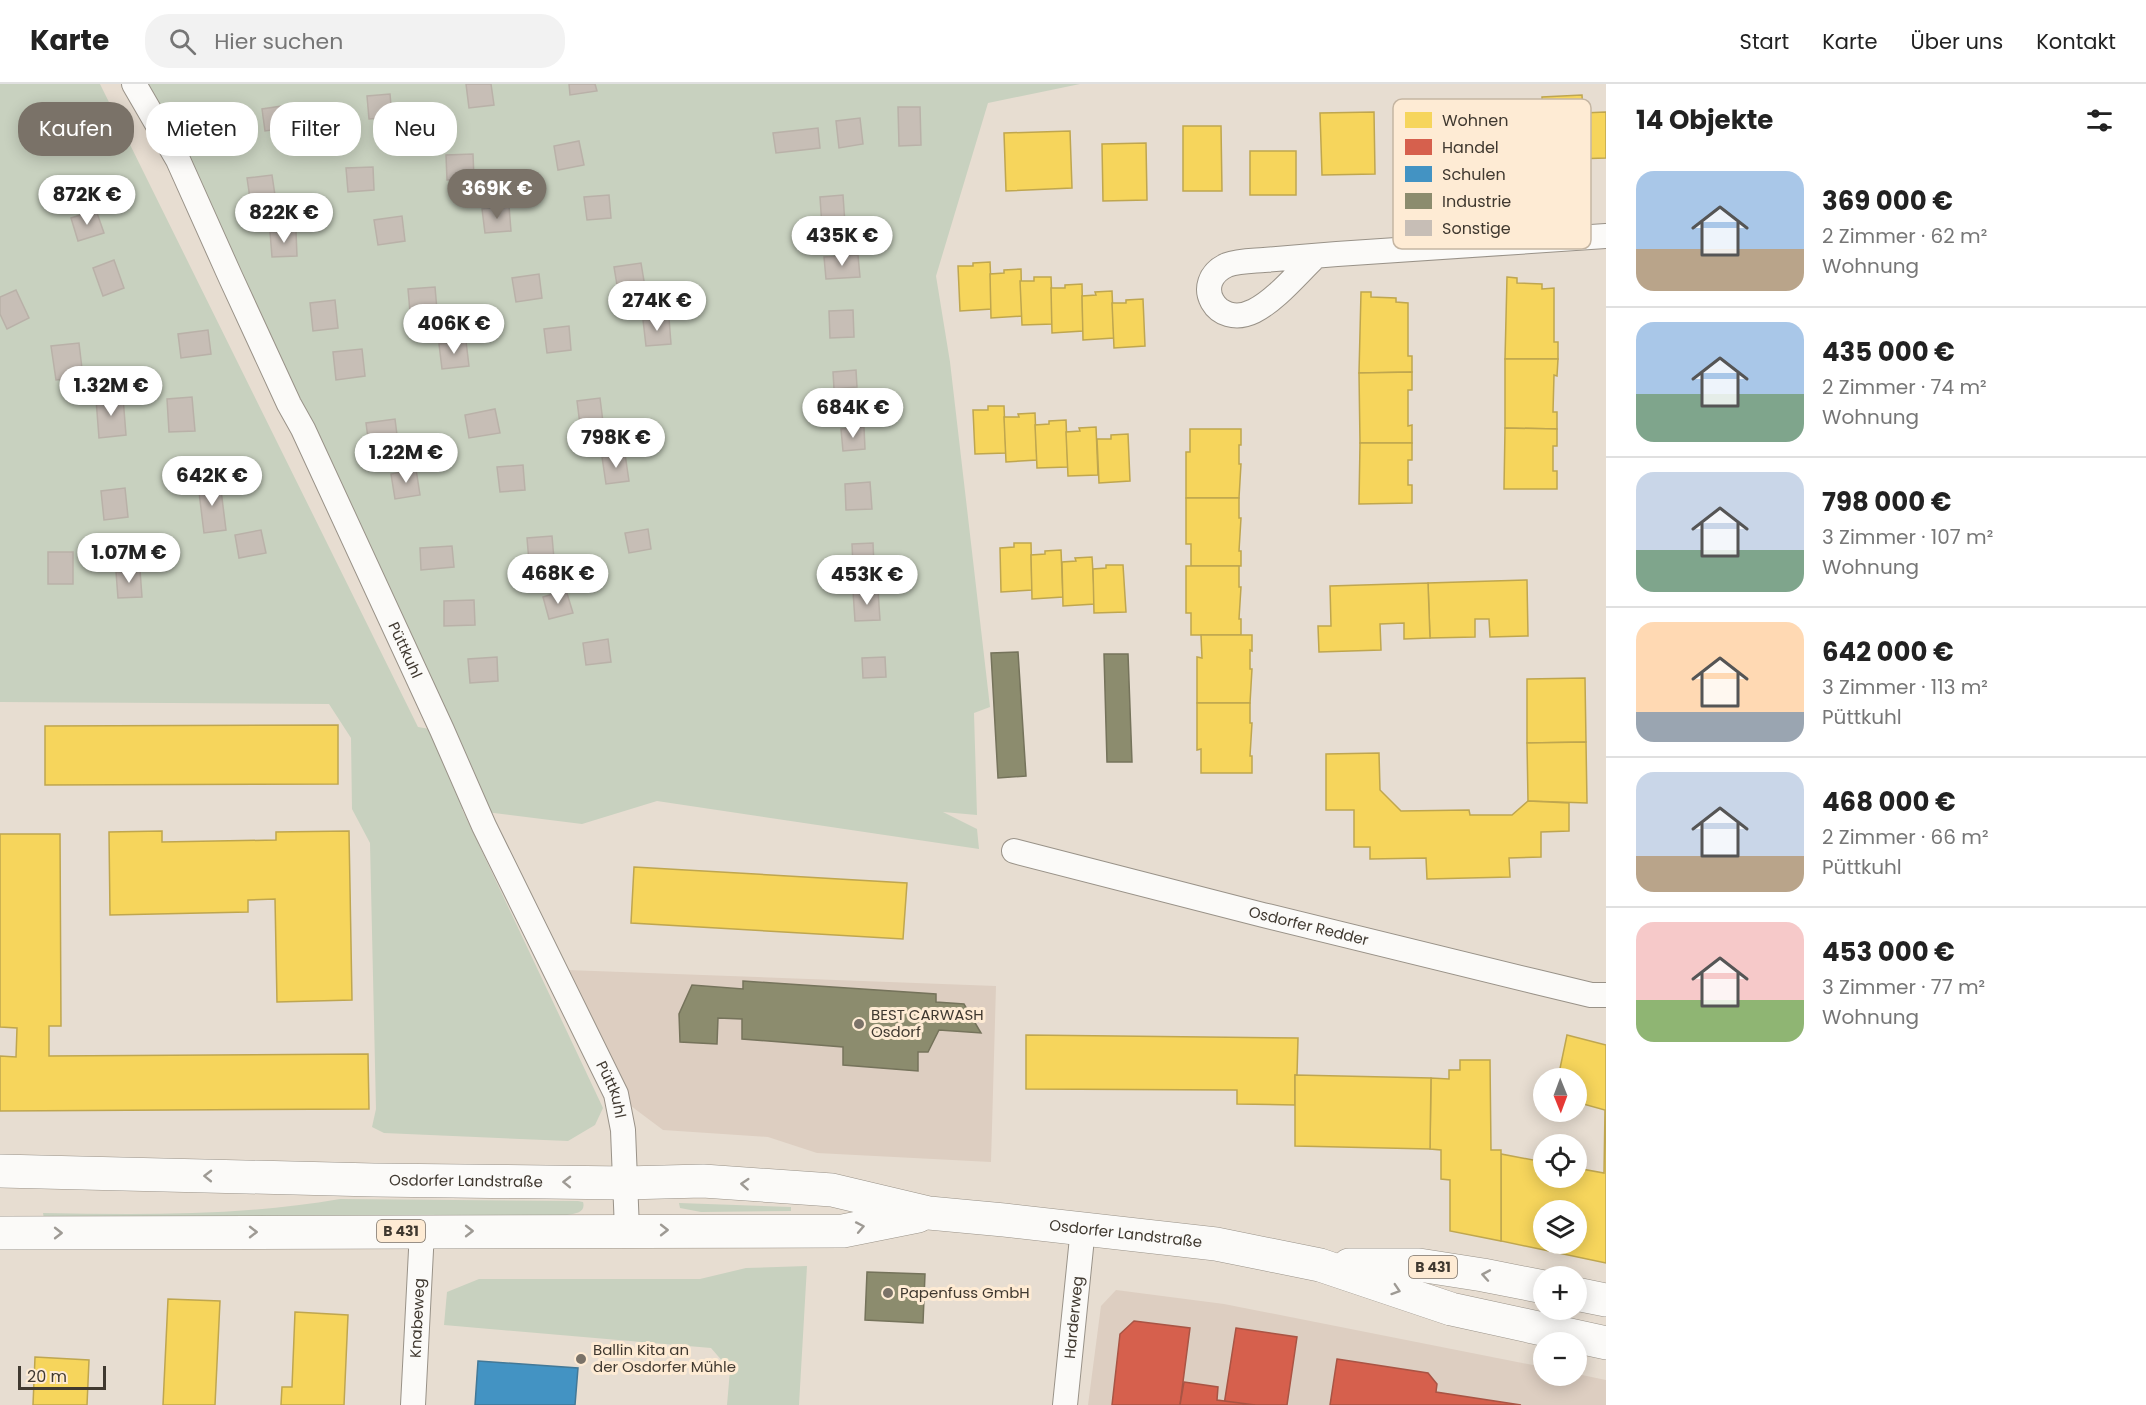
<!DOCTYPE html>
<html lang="de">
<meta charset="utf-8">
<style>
:root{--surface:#fff;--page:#f2f2f2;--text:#222;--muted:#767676;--line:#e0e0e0;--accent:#7a7268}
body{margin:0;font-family:Poppins,sans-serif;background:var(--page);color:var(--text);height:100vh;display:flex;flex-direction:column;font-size:22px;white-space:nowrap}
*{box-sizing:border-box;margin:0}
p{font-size:20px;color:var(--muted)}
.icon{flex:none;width:33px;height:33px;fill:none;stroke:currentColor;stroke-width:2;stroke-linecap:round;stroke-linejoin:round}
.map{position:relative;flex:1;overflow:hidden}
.side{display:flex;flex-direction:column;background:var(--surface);width:540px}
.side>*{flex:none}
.guide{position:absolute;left:18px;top:18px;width:570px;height:54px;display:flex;gap:12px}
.needle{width:39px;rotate:179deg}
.controls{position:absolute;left:1533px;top:984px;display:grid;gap:12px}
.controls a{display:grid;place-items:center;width:54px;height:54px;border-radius:50%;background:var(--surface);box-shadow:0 3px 15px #0003;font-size:30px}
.scale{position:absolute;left:18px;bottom:15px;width:88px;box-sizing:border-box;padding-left:6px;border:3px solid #403930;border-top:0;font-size:16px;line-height:21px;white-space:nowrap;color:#403930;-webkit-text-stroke:4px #feebd4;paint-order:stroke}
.price{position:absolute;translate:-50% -51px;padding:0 14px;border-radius:21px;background:#fff;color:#222;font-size:20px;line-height:39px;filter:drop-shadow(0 2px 3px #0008)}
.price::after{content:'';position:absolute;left:50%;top:36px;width:18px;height:14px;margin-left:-9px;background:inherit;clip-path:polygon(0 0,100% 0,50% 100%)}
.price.on{background:var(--accent);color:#fff}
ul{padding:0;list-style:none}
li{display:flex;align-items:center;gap:18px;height:150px;padding:0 30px}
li+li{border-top:2px solid var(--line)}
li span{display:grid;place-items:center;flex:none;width:168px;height:120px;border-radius:18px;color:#555}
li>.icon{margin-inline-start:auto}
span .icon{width:72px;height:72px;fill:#fffc;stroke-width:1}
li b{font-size:26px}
h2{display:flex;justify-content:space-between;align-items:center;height:72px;padding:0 30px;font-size:26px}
.tag{padding:0 21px;border-radius:24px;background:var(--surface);box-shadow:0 3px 15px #0003;font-size:21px;line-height:54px}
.tag.on{background:var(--accent);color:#fff}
header{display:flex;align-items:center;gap:36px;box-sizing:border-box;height:84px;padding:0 30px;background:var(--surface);border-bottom:2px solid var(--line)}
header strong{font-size:28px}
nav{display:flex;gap:33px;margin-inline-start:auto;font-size:21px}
.search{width:420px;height:54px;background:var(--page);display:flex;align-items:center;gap:15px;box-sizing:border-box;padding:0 21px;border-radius:24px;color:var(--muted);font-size:22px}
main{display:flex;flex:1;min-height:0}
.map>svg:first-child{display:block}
.commercial{fill:#ddcec1}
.green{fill:#c8d1bf}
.homes{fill:#f6d55c;stroke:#bfa64f;stroke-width:1.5;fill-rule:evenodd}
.shops{fill:#d6604d;stroke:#a95444;stroke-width:1.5}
.schools{fill:#4393c3;stroke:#427897;stroke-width:1.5}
.industry{fill:#8c8c6e;stroke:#75735b;stroke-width:1.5}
.building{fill:#c7beb6;stroke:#b9b1a8;stroke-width:1.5}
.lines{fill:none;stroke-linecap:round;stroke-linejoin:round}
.minor-casing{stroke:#999288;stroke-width:26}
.primary-casing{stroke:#999288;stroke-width:34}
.minor{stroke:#fbfaf8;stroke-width:24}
.primary{stroke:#fbfaf8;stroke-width:33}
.oneway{stroke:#9e9a94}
.poi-dot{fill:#7a7268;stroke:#feebd4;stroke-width:2}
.labels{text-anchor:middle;stroke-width:6;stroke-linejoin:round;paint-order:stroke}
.shield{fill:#feebd4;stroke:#796e61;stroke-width:1.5}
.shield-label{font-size:14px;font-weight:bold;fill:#403930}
.street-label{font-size:15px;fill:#403930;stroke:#feebd4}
.poi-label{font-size:15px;fill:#403930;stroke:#feebd4;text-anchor:start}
.key{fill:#feebd4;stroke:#c5b6a3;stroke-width:1.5}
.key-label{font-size:16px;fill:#403930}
</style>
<header>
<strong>Karte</strong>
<div class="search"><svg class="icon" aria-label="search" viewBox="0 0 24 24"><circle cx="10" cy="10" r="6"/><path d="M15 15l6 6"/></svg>Hier suchen</div>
<nav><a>Start</a><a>Karte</a><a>Über uns</a><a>Kontakt</a></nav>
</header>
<main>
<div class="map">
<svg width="1606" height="1321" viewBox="0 0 1606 1321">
<rect width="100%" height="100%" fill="#e7ddd1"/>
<g class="commercial">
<polygon points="567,886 996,902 991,1078 817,1069 768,1053 663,1046 631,1022"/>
<polygon points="1116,1206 1224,1220 1543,1283 1544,1292 1577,1290 1606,1296 1606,1321 1088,1321 1101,1222"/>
</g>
<g class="green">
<polygon points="0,0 100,0 418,643 442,647 136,0 1080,0 988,19 936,192 950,278 990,623 974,629 977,731 943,728 977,745 979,765 657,717 582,740 462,725 603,1024 595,1041 568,1057 384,1049 372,1043 376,1025 370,759 352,725 351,654 329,620 0,618"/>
<path d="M340 1115 578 1117 583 1118C586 1128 576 1130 567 1131L44 1135 43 1129C142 1131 242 1132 340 1115Z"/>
<polygon points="679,1119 791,1123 791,1127 701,1128 680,1124"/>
<polygon points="807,1182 799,1321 727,1321 730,1286 711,1264 444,1241 447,1208 479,1195 700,1195 746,1184"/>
</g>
<g class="homes">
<polygon points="1582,11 1583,29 1606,28 1606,74 1544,76 1542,13"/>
<polygon points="1374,28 1375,90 1322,91 1320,29"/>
<polygon points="1183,42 1221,42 1222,107 1183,107"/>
<polygon points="1070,47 1072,104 1006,107 1004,49"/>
<polygon points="1146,59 1147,116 1103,117 1102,60"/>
<rect x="1250" y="67" width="46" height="44"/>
<polygon points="990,178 992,225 960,227 958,182 973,182 973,179"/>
<polygon points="1021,185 1022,232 991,234 990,190 1004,189 1004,186"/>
<polygon points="1034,193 1051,193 1053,240 1022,241 1020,197 1034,197"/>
<polygon points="1507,193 1517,194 1517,199 1542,200 1542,205 1554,204 1554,258 1558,258 1558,275 1505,275"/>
<polygon points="1082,200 1083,247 1052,249 1051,204 1065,204 1065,201"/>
<polygon points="1112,207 1114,254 1083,256 1082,212 1096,211 1095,208"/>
<polygon points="1361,208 1371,208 1371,213 1396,214 1396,218 1408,219 1408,272 1412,272 1412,288 1359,289"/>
<polygon points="1143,215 1145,262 1114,264 1112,219 1126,219 1126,216"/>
<polygon points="1505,275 1558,275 1557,292 1554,291 1553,328 1557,328 1557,345 1505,344"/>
<polygon points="1412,288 1412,306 1408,306 1408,342 1412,341 1412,359 1360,359 1359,289"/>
<polygon points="988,322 1004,322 1006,369 975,370 973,326 988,326"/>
<polygon points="1035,329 1037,376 1006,378 1004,333 1019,333 1018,330"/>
<polygon points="1066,336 1068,383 1037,384 1035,341 1049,340 1049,337"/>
<polygon points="1096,343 1098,391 1068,392 1066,348 1080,347 1079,344"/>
<polygon points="1505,344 1557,345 1557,362 1553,362 1553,387 1557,387 1557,405 1504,405"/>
<polygon points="1190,345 1241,345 1241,361 1239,361 1239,380 1241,380 1239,414 1186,414 1186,368 1190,368"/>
<polygon points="1128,350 1130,397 1099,399 1097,355 1111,355 1111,351"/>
<polygon points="1360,359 1412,359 1412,376 1408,376 1408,401 1412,401 1412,419 1359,420"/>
<polygon points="1186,414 1239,414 1239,434 1241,434 1239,467 1241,467 1241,482 1191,482 1191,460 1186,460"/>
<polygon points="1014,459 1031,459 1032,506 1001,508 1000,464 1014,463"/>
<polygon points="1061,466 1063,513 1032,515 1031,471 1045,470 1045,467"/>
<polygon points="1092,473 1095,520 1063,522 1062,478 1076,477 1075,474"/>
<polygon points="1106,481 1123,481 1126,528 1094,529 1093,485 1106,484"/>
<polygon points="1186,482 1239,482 1239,503 1241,503 1239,535 1241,535 1241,551 1191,551 1191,529 1186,529"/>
<polygon points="1527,496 1528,552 1490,553 1489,535 1475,535 1475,553 1430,554 1428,499"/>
<polygon points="1428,499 1430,554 1404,555 1404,539 1380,540 1381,566 1319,568 1318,542 1331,542 1330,502"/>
<polygon points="1201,551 1252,551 1252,567 1250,566 1250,585 1252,585 1250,619 1197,619 1197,573 1202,574"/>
<polygon points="1585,594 1586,658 1527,659 1527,595"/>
<polygon points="1197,619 1250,619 1250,639 1252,639 1250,672 1252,672 1252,689 1201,689 1201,665 1197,666"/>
<polygon points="338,641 338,700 45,701 45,642"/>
<polygon points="1586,658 1587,719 1528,717 1527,659"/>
<polygon points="1379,669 1380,706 1401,727 1469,726 1470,731 1512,731 1528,717 1569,719 1569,747 1541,748 1541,773 1509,774 1510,793 1427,795 1426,774 1370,775 1370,763 1354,763 1354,726 1326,726 1326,670"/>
<polygon points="162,747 162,758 276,756 276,748 349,747 352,916 277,918 275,815 248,816 248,828 110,831 109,748"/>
<polygon points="0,750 60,750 61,942 49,942 49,972 368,970 369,1025 0,1027 0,972 16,973 17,944 0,943"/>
<polygon points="634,783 907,799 903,855 631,839"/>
<polygon points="1026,951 1298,954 1297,991 1295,991 1295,1021 1237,1020 1237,1006 1026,1005"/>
<path d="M1567 951 1606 961V1179L1501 1157V1070L1544 1078V1094H1576V1084L1604 1089 1605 1026 1576 1018V994H1558ZM1544 1126H1576V1160H1544Z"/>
<polygon points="1460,976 1490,976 1491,1066 1501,1066 1501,1157 1450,1147 1450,1096 1441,1095 1441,1066 1430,1065 1431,994 1449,995 1449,986 1460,986"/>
<polygon points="1295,991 1431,994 1430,1065 1295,1062"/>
<polygon points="168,1215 220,1217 215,1321 163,1321"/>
<polygon points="295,1228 348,1231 344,1321 281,1321 282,1303 292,1303"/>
<polygon points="35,1273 89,1276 87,1321 33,1321"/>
</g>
<g class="shops">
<polygon points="1134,1237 1190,1244 1180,1321 1112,1321 1120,1250"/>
<polygon points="1236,1244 1297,1253 1287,1321 1224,1321"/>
<polygon points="1337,1275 1428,1289 1437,1300 1436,1308 1521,1321 1330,1321"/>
<polygon points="1184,1298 1218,1303 1217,1316 1255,1321 1180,1321"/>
</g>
<polygon class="schools" points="478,1277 578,1284 575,1321 475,1321"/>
<g class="industry">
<polygon points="1018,568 1026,692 998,694 991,569"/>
<polygon points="1104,570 1128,570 1132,678 1107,678"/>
<polygon points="743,897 936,910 936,918 964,920 981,949 939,946 928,968 918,968 918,987 843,981 843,963 742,955 742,935 718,934 717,960 680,958 679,930 692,901 743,905"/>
<polygon points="867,1188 925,1190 923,1239 865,1236"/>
</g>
<g class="building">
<polygon points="466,0 491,0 494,21 469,24"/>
<polygon points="569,0 595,0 597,7 570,11"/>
<polygon points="390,10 392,33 369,35 367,12"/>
<polygon points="288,21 291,43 265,47 262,25"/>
<polygon points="898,23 920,23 921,61 899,62"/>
<polygon points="860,34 863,60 839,64 836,37"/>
<polygon points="818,44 820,64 776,69 773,49"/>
<polygon points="579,57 584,81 558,86 554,62"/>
<polygon points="473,70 474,95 447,96 446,71"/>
<polygon points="373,83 374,106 348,108 346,84"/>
<polygon points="272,91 276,118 251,121 247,94"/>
<polygon points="609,111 611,134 587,136 584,113"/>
<polygon points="843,111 845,140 822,143 820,113"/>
<polygon points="509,122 511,147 485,149 482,125"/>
<polygon points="96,126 104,149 78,157 71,134"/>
<polygon points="402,132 405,157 378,161 374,136"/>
<polygon points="296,147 297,172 272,173 270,148"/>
<polygon points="858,171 860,193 826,195 824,173"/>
<polygon points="114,176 124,204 103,212 93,184"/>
<polygon points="641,179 645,203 618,207 614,183"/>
<polygon points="539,190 542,214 516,218 512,194"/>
<polygon points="435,203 437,226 410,228 408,205"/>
<polygon points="16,206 29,234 7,245 0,230 0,213"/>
<polygon points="335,216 338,244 313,247 310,219"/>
<polygon points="853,226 854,253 830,254 829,227"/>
<polygon points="669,234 671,260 646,262 643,236"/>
<polygon points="569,242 571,266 547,269 544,245"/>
<polygon points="208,246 211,270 181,274 178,250"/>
<polygon points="466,257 469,282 442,285 439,260"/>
<polygon points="79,259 83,293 56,296 51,262"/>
<polygon points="362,265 365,292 336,296 333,268"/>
<polygon points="856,286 857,303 834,305 833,288"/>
<polygon points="123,313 126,351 99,354 96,315"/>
<polygon points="192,313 195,347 169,348 167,315"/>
<polygon points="600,314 603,338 580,341 577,317"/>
<polygon points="495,325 500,349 469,354 465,331"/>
<polygon points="395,335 398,359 369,362 366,339"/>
<polygon points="864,343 865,365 843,367 841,345"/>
<polygon points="625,370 629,397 606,400 602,373"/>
<polygon points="523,381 525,406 500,408 497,383"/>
<polygon points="416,385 420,411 395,415 391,390"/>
<polygon points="220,398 226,446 204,449 198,400"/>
<polygon points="870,398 872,425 846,426 845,400"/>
<polygon points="125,404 128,433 104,436 101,407"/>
<polygon points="648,445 651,465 629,469 625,449"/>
<polygon points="261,446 266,469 239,474 235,451"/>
<polygon points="552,452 554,475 529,478 527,454"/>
<polygon points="873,459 874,481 853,482 852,460"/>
<polygon points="452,462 454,483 421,486 420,464"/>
<rect x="48" y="468" width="25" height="32"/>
<polygon points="140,486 142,513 118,514 116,488"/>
<polygon points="566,506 573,529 549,535 543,513"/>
<polygon points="878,506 880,536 855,537 853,507"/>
<polygon points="474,516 475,541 444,542 444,517"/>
<polygon points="608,555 611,578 586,581 583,559"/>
<polygon points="497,573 498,597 470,599 468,575"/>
<polygon points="885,573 886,593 863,594 862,574"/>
</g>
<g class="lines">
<defs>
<g id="minor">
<path id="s1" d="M134 0 178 76 230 192 289 320 303 345 442 646 484 742 616 1010 623 1046 627 1146"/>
<path d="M1316 172C1298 189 1276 216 1254 227 1216 246 1190 198 1227 181 1238 177 1252 177 1264 176 1288 174 1313 172 1337 170L1606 152"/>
<path id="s2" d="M1014 767 1263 831 1537 898 1591 911H1606"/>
<path id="s3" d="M413 1321 422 1147"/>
<path id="s4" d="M1065 1321 1083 1144"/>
</g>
<g id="primary">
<path id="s5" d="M0 1087 374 1096 625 1099 703 1097 832 1106 929 1129 1004 1136 1216 1160 1320 1181 1451 1225 1606 1259"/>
<polyline points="0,1149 843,1147 918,1132"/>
<polyline points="1349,1181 1419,1181 1483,1191 1544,1203"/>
<polyline points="1576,1210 1606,1216"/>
</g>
</defs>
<use href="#minor" class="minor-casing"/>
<use href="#primary" class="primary-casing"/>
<use href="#minor" class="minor"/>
<use href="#primary" class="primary"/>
</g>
<defs><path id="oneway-chevron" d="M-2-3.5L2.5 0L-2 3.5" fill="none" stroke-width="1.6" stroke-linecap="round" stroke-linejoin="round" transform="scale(1.5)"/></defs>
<g class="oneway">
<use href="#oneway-chevron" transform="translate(208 1092) rotate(-179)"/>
<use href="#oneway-chevron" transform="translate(567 1098) rotate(-179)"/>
<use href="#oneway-chevron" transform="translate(745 1100) rotate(-176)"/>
<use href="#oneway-chevron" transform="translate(860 1143) rotate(-11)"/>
<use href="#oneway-chevron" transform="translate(664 1146)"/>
<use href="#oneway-chevron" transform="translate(469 1147)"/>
<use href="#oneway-chevron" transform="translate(253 1148)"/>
<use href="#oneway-chevron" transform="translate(58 1149)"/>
<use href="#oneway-chevron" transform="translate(1486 1191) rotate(-170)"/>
<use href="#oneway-chevron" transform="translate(1396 1206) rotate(18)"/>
</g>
<g class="poi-dot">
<circle cx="859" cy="940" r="6"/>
<circle cx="888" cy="1209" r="6"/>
<circle cx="581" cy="1275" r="6"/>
</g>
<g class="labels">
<g class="shield">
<rect x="377" y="1136" width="48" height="22" rx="4.5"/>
<rect x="1409" y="1172" width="48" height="22" rx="4.5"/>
</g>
<g class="shield-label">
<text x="401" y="1152">B 431</text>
<text x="1433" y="1188">B 431</text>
</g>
<g class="street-label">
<text dy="5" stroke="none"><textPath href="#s1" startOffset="628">Püttkuhl</textPath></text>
<text dy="5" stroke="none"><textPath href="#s2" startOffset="304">Osdorfer Redder</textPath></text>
<text dy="5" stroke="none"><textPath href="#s1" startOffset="1114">Püttkuhl</textPath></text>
<text dy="5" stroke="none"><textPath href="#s5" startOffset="466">Osdorfer Landstraße</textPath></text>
<text dy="5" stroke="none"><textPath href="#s5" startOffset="1130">Osdorfer Landstraße</textPath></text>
<text dy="5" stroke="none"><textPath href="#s4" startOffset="88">Harderweg</textPath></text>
<text dy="5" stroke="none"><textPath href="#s3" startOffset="87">Knabeweg</textPath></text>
</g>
<g class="poi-label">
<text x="871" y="936">BEST CARWASH<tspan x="871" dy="17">Osdorf</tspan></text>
<text x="900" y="1214">Papenfuss GmbH</text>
<text x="593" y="1271">Ballin Kita an<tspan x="593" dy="17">der Osdorfer Mühle</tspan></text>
</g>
</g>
<rect x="1393" y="15" width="198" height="150" rx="9" class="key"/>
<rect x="1405" y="28" width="27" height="16" fill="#f6d55c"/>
<rect x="1405" y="55" width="27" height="16" fill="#d6604d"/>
<rect x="1405" y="82" width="27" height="16" fill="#4393c3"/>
<rect x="1405" y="109" width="27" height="16" fill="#8c8c6e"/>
<rect x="1405" y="136" width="27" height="16" fill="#c7beb6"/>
<g class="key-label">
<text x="1442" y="42">Wohnen</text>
<text x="1442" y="69">Handel</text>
<text x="1442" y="96">Schulen</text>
<text x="1442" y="123">Industrie</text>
<text x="1442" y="150">Sonstige</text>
</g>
</svg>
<div class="controls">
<a><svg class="needle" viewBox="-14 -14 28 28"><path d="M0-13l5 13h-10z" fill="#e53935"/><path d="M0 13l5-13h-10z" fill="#767676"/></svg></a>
<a><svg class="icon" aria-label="locate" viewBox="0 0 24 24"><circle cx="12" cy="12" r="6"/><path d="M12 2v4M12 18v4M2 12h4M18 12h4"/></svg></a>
<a><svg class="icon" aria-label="layers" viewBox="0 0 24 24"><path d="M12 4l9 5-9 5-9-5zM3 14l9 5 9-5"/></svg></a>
<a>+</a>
<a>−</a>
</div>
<div class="scale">20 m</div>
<b class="price on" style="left:497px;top:136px">369K €</b>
<b class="price" style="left:87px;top:142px">872K €</b>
<b class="price" style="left:284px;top:160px">822K €</b>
<b class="price" style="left:842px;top:183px">435K €</b>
<b class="price" style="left:657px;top:248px">274K €</b>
<b class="price" style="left:454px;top:271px">406K €</b>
<b class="price" style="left:111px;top:333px">1.32M €</b>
<b class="price" style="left:853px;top:355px">684K €</b>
<b class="price" style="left:616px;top:385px">798K €</b>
<b class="price" style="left:406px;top:400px">1.22M €</b>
<b class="price" style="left:212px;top:423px">642K €</b>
<b class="price" style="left:129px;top:500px">1.07M €</b>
<b class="price" style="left:558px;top:521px">468K €</b>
<b class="price" style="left:867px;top:522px">453K €</b>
<div class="guide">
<a class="tag on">Kaufen</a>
<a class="tag">Mieten</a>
<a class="tag">Filter</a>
<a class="tag">Neu</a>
</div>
</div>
<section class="side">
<h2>14 Objekte<svg class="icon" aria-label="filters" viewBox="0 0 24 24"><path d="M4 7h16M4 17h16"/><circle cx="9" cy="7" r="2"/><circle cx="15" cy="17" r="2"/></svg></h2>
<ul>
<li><span style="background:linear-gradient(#a9c7e8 65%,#b9a48a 0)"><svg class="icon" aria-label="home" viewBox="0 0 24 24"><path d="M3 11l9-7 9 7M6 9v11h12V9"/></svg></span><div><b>369 000 €</b><p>2 Zimmer · 62 m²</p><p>Wohnung</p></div></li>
<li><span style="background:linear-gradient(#a9c7e8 60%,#7fa58c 0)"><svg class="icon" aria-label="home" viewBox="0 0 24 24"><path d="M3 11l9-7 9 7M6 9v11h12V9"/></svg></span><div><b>435 000 €</b><p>2 Zimmer · 74 m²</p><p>Wohnung</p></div></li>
<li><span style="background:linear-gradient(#c9d6e8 65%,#7fa58c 0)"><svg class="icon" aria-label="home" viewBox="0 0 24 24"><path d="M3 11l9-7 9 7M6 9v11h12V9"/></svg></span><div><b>798 000 €</b><p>3 Zimmer · 107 m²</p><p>Wohnung</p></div></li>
<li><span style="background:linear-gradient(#ffd9b3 75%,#9aa5b1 0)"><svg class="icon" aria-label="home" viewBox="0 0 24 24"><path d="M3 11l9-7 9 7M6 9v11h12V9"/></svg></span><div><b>642 000 €</b><p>3 Zimmer · 113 m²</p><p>Püttkuhl</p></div></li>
<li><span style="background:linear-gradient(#c9d6e8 70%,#b9a48a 0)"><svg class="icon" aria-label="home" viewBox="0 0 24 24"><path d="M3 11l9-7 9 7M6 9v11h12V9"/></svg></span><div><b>468 000 €</b><p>2 Zimmer · 66 m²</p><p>Püttkuhl</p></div></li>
<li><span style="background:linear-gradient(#f6c9c9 65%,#8fb573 0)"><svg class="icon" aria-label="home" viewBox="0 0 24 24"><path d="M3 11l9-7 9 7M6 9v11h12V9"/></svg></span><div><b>453 000 €</b><p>3 Zimmer · 77 m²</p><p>Wohnung</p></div></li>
</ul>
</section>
</main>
